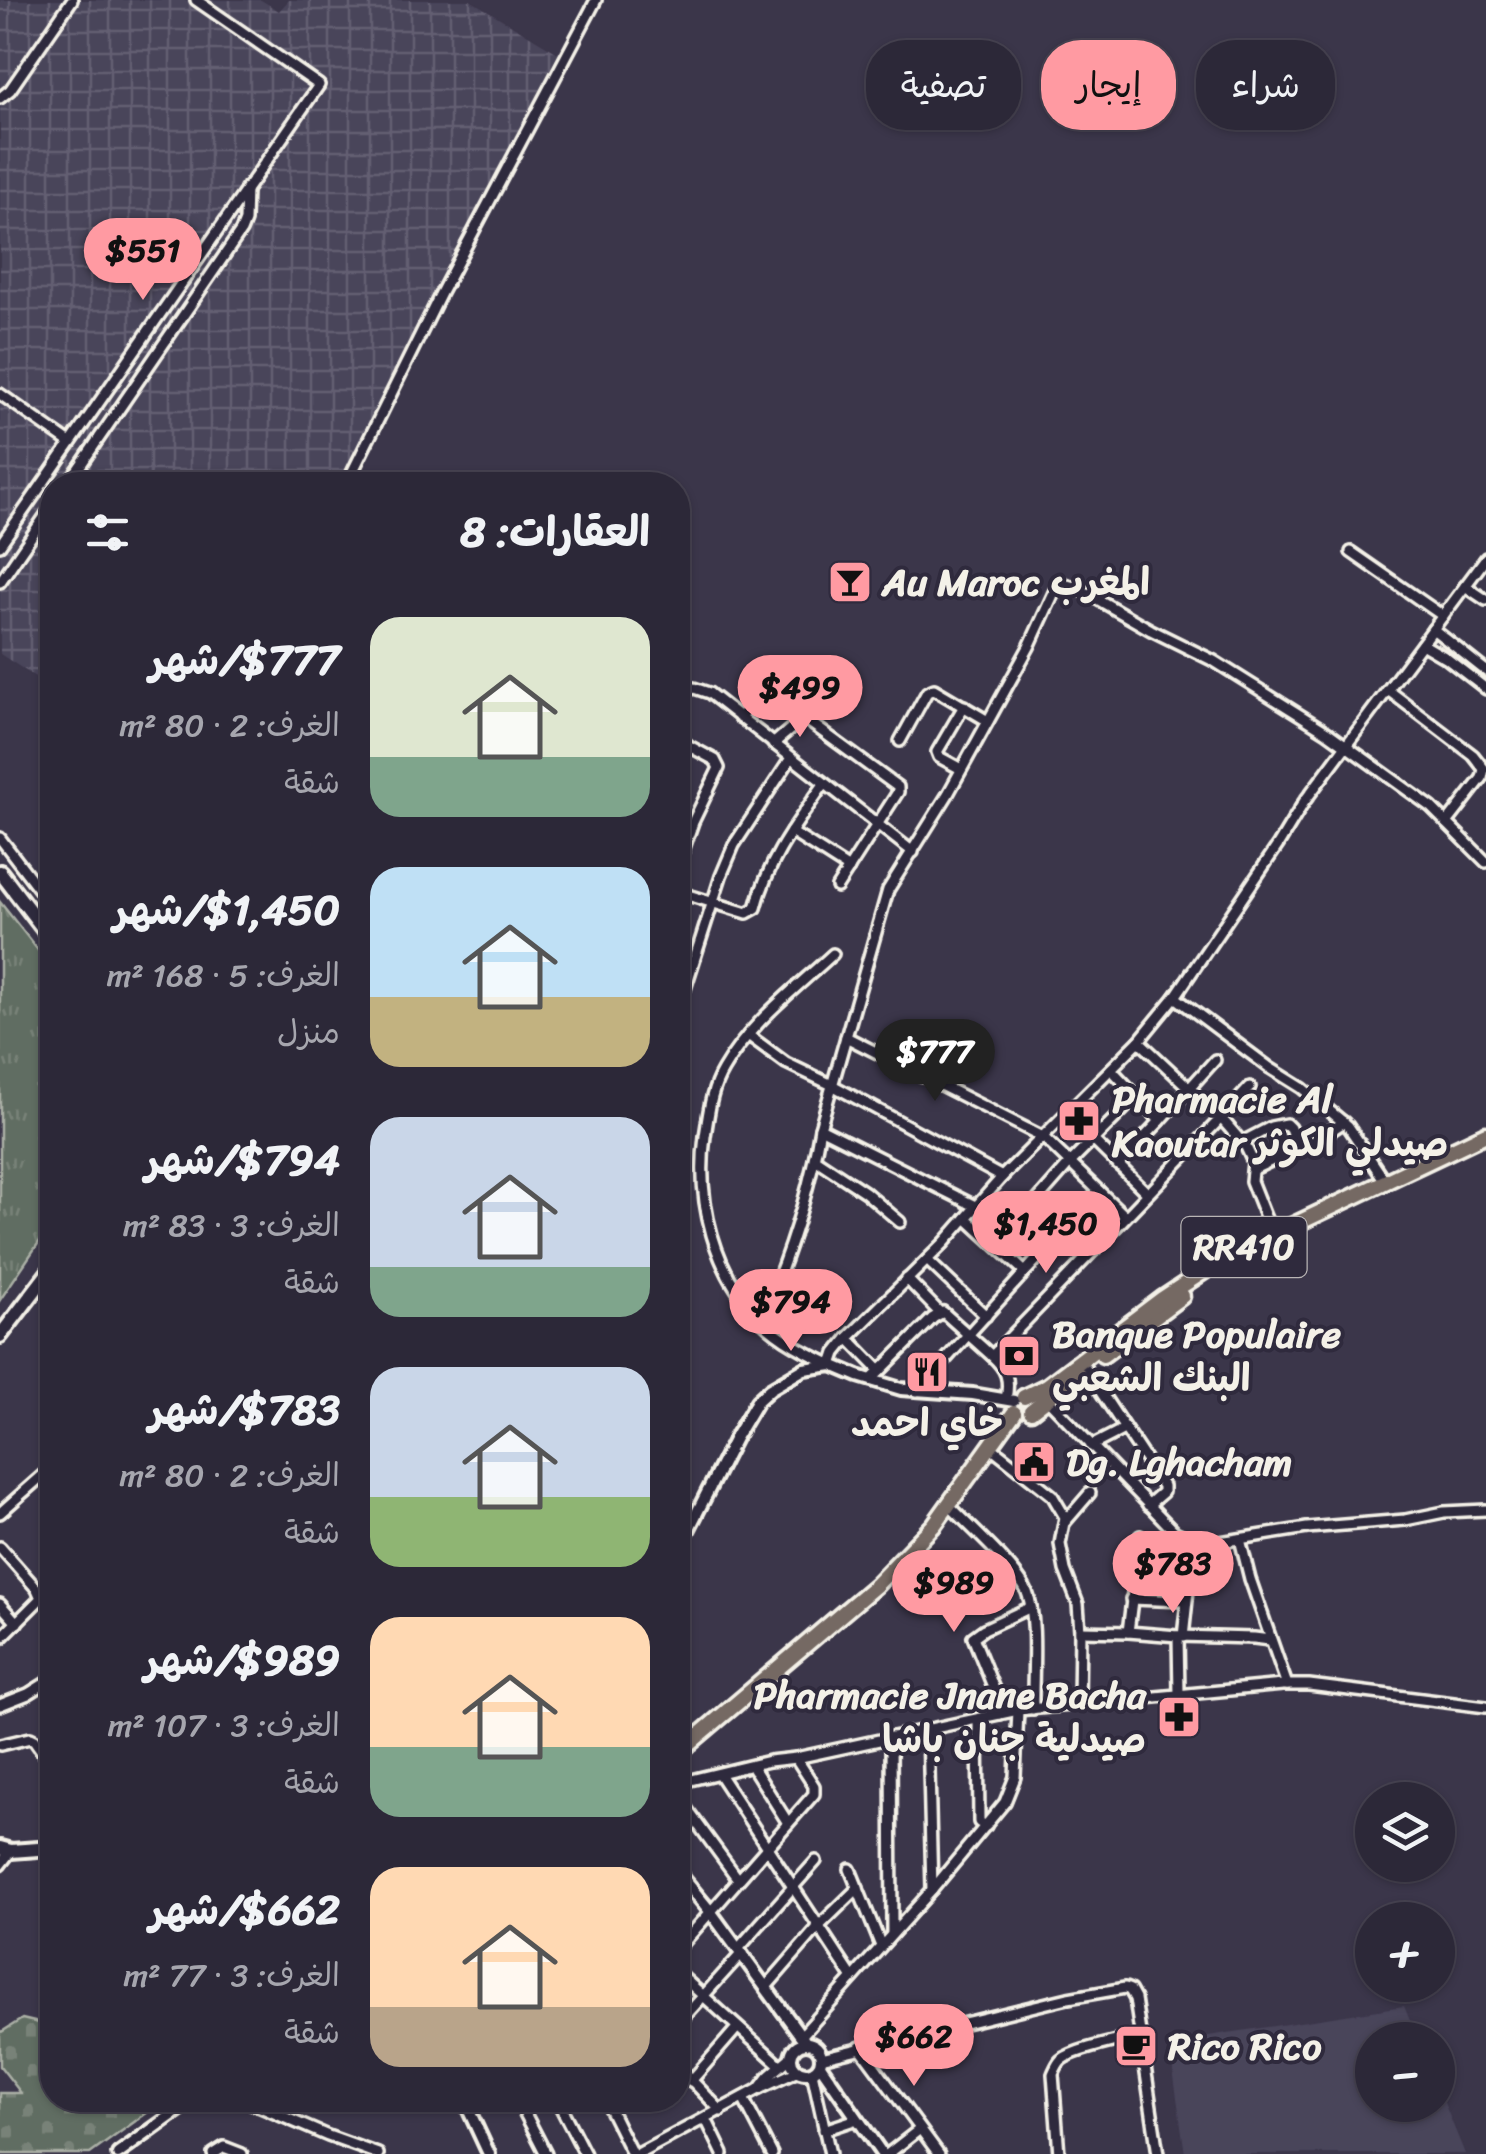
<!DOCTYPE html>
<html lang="ar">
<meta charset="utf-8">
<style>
:root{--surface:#2c2838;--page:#343040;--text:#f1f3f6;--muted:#a6a6ae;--line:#484453;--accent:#ff9aa2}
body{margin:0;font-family:Sriracha,"Playpen Sans Arabic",sans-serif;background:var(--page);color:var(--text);direction:rtl;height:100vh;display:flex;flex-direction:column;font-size:38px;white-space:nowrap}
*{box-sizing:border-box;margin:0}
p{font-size:32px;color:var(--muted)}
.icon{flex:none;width:55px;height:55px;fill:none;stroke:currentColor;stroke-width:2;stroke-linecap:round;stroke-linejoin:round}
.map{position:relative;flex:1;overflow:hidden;direction:ltr}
.details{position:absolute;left:40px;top:472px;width:650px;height:1640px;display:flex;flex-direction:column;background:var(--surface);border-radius:40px;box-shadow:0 2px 8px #0004,0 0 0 2px var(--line);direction:rtl}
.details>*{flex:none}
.hud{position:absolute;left:720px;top:40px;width:615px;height:90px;direction:rtl;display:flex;gap:20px}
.tools{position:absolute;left:1355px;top:1782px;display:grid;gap:20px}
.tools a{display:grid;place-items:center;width:100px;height:100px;border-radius:50%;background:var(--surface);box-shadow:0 2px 8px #0004,0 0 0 2px var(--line);font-size:50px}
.price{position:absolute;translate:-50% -85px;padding:0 22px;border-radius:35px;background:var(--accent);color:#111;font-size:32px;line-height:65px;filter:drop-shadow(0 2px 5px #0008)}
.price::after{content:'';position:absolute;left:50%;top:60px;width:30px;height:22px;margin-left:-15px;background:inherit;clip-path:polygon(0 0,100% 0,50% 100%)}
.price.current{background:#222;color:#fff}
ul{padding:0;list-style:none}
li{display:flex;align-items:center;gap:30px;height:250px;padding:0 40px}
li span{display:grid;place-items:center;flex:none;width:280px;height:200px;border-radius:30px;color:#555}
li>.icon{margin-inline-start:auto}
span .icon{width:120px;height:120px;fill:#fffc;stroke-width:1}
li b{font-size:42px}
h2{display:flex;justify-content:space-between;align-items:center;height:120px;padding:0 40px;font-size:42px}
.chip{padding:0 35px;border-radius:40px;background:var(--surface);box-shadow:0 2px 8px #0004,0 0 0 2px var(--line);font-size:35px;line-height:90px}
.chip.current{background:var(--accent);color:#111}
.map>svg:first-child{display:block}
.built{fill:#49445a}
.industrial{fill:url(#industrial-grid)}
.grass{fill:url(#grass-tufts);stroke:#aaafa5;stroke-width:2.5}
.cemetery{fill:url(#cemetery-stones);stroke:#aaafa5;stroke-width:2.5}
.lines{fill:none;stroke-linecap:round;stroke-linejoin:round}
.minor-casing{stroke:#f4f1e8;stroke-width:16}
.tertiary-casing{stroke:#f4f1e8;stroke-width:18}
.secondary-casing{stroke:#f4f1e8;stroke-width:20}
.trunk-casing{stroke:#f4f1e8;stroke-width:21}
.minor{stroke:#2f2a3d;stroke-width:9}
.tertiary{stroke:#2f2a3d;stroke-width:10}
.secondary{stroke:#2f2a3d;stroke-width:12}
.trunk{stroke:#756964;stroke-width:14}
.labels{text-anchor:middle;stroke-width:8;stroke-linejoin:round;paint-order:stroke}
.shield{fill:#2f2a3d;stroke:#b9b5b5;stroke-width:2.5}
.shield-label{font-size:35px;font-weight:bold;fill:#f4f1e8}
.poi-label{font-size:38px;font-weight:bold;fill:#f4f1e8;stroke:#2f2a3d;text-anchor:start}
</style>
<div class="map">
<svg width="1486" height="2154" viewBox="0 0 1486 2154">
<defs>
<pattern id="industrial-grid" width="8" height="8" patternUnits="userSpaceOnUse" patternTransform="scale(2.5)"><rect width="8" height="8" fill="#49445a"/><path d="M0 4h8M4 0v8" fill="none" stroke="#645f72"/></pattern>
<pattern id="grass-tufts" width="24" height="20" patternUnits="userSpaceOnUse" patternTransform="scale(2.5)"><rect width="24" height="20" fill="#616d62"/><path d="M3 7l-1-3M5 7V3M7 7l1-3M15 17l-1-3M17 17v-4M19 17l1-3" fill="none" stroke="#788278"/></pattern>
<pattern id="cemetery-stones" width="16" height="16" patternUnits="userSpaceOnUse" patternTransform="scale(2.5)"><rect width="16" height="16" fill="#616d62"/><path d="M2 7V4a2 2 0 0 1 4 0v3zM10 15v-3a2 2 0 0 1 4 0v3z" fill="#788278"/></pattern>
</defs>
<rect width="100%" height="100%" fill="#3b364a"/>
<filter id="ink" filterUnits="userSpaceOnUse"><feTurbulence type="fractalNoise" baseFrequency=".01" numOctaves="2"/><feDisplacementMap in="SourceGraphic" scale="20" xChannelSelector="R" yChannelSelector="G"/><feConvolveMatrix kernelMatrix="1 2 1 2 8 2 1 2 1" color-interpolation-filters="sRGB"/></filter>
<g filter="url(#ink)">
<polygon class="built" points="1404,2006 1418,2040 1372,2040 1372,2105 1438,2105 1438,2088 1465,2154 1185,2154 1169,2042"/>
<polygon class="industrial" points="0,0 261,0 279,11 289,0 470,0 558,53 338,485 52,485 52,688 0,654"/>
<polygon class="grass" points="0,902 52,968 52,1223 0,1300"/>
<polygon class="cemetery" points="22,2019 52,2026 52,2100 159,2100 159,2104 90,2154 0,2154 0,2093 21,2093 0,2066 0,2033"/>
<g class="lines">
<defs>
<g id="minor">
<polyline points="0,98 10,90 72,0"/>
<polyline points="0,394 70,443"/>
<polyline points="67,485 241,231 245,221 246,188"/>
<polyline points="346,485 441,293 596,0"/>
<polyline points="0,545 319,85 196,0"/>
<polyline points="1351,552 1443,616"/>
<polyline points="0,582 52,506"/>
<polyline points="1465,586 1486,600"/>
<polyline points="1433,629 1486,671"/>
<polyline points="1422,644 1446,658 1486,689"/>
<polyline points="1388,690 1473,755 1484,769 1482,778 1447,823"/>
<polyline points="678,692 694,688 709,693 913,852"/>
<polyline points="739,717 799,666 812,664 835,681 835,691 773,744"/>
<polyline points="804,718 898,787 898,792 837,887"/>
<polyline points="678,740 715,760 719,768 693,822 678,865"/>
<polyline points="900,741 927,692 934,689 988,721"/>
<polyline points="678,761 687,744"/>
<polyline points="961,769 939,757 937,752 964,706"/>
<polyline points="791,832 849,869"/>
<polyline points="0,838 52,906"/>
<path d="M678 892 747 913 756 908C768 860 796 824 824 784"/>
<path d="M833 954C793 991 750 1023 723 1070 710 1092 709 1113 705 1136 696 1201 714 1273 761 1320 781 1340 807 1353 832 1365L836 1353 848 1338 944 1243 1002 1177 1139 1041 1175 997 1278 845 1304 802 1486 558"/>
<polyline points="685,989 721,876 734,845 791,758"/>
<polyline points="1175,997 1270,1068 1302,1088 1348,1126 1385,1181"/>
<polyline points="748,1035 786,1063 832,1085 1002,1177"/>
<polyline points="846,1037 1043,1137 1099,1191"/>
<polyline points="1139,1041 1221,1118 1250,1087"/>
<polyline points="1111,1069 1160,1121 1215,1060"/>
<polyline points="820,1128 975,1206"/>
<polyline points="1093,1140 1147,1193"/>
<polyline points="1242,1142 1271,1127 1286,1124 1290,1128 1298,1149"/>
<polyline points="815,1159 865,1192 900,1222"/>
<polyline points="1118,1165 1160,1121"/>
<polyline points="1254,1169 1321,1137 1344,1122"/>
<polyline points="966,1218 1024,1271"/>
<polyline points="997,1246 1070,1163 1137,1096"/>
<polyline points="927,1260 986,1316"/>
<polyline points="907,1279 940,1313"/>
<path d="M761 1320C788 1258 809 1194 820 1128L888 890 948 794 1029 647 1057 586 1064 584 1078 588 1151 630 1214 661 1327 732 1431 807 1486 862"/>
<polyline points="848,1338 880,1371"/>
<path d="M992 1356C1007 1370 1010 1379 1006 1399"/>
<polyline points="1085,1368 1163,1486 1163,1492 1148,1505"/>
<polyline points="871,1380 933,1318 943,1312 992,1356 1221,1118 1246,1147 1253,1162 1251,1181 1272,1234"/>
<polyline points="917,1391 1099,1191 1125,1216"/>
<polyline points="1048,1400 1175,1532 1197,1542 1220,1542 1307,1528 1405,1520 1444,1512 1486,1510"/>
<polyline points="1091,1446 1124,1429"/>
<polyline points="991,1447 1052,1495 1065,1517 1060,1544 1065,1570 1078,1604 1080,1631 1079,1704"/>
<path d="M949 1505C969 1526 1016 1567 1027 1592 1038 1619 1032 1678 1033 1709"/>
<polyline points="0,1513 52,1467"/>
<polyline points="1065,1522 1090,1493"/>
<polyline points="1240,1539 1250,1579 1287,1685"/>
<polyline points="0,1547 37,1589 41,1598 0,1639"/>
<polyline points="1131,1599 1185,1601"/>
<polyline points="0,1604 17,1623"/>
<polyline points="1080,1631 1128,1632 1178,1636 1179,1694"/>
<polyline points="1128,1632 1140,1536"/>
<polyline points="1178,1636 1254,1638 1270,1640"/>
<polyline points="1183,1637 1190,1572"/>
<polyline points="0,1705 28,1694 52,1679"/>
<polyline points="1000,1714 996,1694 973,1637 984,1629 1031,1607"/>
<polyline points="978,1719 979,1822 986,1826"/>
<polyline points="928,1730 932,1890"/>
<polyline points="891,1737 892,1934"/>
<polyline points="0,1745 30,1738 34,1740 46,1757 52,1758"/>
<polyline points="752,1766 788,1823"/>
<polyline points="719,1774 852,1977"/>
<polyline points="678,1783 769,1761 796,1758 1018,1710 1283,1685 1309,1685 1486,1707"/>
<polyline points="678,1797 738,1879"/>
<polyline points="0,1865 11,1851"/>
<polyline points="850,1869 881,1946"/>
<polyline points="678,1949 814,1794 814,1786 796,1758"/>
<polyline points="738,1949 816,1861"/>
<polyline points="678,1973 780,2065"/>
<polyline points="766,1987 819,1926 858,1888"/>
<polyline points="678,2024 742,1953"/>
<polyline points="802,2035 932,1890 1005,1802 1015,1777 1018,1710"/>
<polyline points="860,2047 939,2154"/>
<polyline points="821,2058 1068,1998 1125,1988 1130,1990 1135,1999 1158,2154"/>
<polyline points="678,2066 721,2111"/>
<polyline points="812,2072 830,2154"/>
<polyline points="691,2081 737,2028"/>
<polyline points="759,2089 768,2077 791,2057"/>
<polyline points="743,2098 772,2154"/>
<polyline points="244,2100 328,2136 378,2154"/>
<polyline points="518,2100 546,2154"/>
<polyline points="557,2100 585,2154"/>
<polyline points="605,2100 632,2154"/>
<polyline points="706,2119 723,2154"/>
<polyline points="824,2130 857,2119"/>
<polyline points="213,2154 224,2147 242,2154"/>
<polyline points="638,2154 759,2089 798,2071"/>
<polyline points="888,2154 920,2129"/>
<path d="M1059 2154 1053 2074C1055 2070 1057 2064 1061 2060 1074 2049 1123 2040 1141 2035"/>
</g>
<g id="tertiary">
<polyline points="678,1550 735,1438 757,1401 770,1389 804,1369 832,1365 858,1376 901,1389 973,1394 1014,1401"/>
<polyline points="678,1872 710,1911 806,2043"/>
<circle cx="806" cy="2058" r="15"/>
<polyline points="820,2065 882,2154"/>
<polyline points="464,2100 489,2154"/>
<polyline points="118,2154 193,2100"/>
</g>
<g id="secondary">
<polyline points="0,872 52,940"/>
<polyline points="0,1336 52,1268"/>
<polyline points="0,1848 11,1851 52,1848"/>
</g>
<g id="trunk">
<polyline points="1103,1355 1182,1296"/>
<polyline points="1024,1397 1047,1386 1162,1299 1224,1258 1486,1134"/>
<polyline points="1031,1411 1078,1374"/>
<polyline points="678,1753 876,1585 934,1525 1014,1413"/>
</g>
</defs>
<use href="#minor" class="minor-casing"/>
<use href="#tertiary" class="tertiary-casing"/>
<use href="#secondary" class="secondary-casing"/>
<use href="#trunk" class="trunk-casing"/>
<use href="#minor" class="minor"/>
<use href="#tertiary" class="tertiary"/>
<use href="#secondary" class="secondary"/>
<use href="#trunk" class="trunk"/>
</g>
</g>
<defs>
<symbol id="bar-square" viewBox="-11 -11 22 22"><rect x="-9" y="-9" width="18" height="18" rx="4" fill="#ff9aa2" stroke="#2f2a3d"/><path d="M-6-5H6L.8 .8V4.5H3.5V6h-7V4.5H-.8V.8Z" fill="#111"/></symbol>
<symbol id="pharmacy-square" viewBox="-11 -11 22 22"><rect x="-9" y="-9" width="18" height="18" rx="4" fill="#ff9aa2" stroke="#2f2a3d"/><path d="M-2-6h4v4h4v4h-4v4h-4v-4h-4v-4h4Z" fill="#111"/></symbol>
<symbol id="bank-square" viewBox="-11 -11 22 22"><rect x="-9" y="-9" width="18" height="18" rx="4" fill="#ff9aa2" stroke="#2f2a3d"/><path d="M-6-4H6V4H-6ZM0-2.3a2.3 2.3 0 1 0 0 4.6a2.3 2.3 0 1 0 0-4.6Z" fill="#111"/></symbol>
<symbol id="restaurant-square" viewBox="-11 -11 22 22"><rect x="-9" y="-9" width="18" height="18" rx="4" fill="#ff9aa2" stroke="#2f2a3d"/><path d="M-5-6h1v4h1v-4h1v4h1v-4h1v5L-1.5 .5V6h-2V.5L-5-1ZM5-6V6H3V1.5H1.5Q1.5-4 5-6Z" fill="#111"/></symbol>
<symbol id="civic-square" viewBox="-11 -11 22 22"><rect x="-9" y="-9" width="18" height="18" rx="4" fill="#ff9aa2" stroke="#2f2a3d"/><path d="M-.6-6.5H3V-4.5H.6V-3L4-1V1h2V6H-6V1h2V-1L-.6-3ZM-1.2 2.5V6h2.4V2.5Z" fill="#111"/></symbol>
<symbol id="cafe-square" viewBox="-11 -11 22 22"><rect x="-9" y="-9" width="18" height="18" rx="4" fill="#ff9aa2" stroke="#2f2a3d"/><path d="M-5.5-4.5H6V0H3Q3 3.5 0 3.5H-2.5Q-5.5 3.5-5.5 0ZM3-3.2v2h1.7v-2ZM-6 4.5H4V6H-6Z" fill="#111"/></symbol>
</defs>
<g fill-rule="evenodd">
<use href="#bar-square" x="825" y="557" width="50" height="50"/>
<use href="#pharmacy-square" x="1054" y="1096" width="50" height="50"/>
<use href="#bank-square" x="994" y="1331" width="50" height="50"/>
<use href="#restaurant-square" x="902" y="1347" width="50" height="50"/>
<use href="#civic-square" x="1009" y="1437" width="50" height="50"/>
<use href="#pharmacy-square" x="1154" y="1692" width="50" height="50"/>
<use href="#cafe-square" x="1111" y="2021" width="50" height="50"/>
</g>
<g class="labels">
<rect class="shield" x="1181.5" y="1217" width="125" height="60" rx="8"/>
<g class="shield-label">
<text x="1244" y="1259">RR410</text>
</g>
<g class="poi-label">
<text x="882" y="595">Au Maroc المغرب</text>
<text x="1112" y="1112">Pharmacie Al<tspan x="1112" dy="44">Kaoutar صيدلي الكوثر</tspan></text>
<text x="1052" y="1347">Banque Populaire<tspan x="1052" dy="44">البنك الشعبي</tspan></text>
<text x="927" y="1436" text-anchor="middle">خاي احمد</text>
<text x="1066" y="1475">Dg. Lghacham</text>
<text x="1146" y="1708" text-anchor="end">Pharmacie Jnane Bacha<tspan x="1146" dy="44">صيدلية جنان باشا</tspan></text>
<text x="1168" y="2059">Rico Rico</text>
</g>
</g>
</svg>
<div class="tools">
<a><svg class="icon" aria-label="layers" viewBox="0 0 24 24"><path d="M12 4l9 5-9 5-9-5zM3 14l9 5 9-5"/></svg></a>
<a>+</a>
<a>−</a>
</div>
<b class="price" style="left:143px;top:303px">$551</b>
<b class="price" style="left:800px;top:740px">$499</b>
<b class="price current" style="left:935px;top:1104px">$777</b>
<b class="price" style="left:1046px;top:1276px">$1,450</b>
<b class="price" style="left:791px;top:1354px">$794</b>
<b class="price" style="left:1173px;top:1616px">$783</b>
<b class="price" style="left:954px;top:1635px">$989</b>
<b class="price" style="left:914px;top:2089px">$662</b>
<div class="hud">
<a class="chip">شراء</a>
<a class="chip current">إيجار</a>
<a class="chip">تصفية</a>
</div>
<section class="details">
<h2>العقارات: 8<svg class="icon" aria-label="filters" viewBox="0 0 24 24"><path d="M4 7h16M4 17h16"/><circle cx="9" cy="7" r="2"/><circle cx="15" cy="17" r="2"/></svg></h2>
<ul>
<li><span style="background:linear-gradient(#dfe7d0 70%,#7fa58c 0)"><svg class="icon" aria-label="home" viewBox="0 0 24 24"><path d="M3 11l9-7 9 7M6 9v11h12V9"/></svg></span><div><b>$777/شهر</b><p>الغرف: 2 · 80 m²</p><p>شقة</p></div></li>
<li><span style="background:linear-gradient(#bfe0f5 65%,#c2b280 0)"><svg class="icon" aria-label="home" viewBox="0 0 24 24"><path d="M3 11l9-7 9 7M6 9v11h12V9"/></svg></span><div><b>$1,450/شهر</b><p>الغرف: 5 · 168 m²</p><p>منزل</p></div></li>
<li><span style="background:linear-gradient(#c9d6e8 75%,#7fa58c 0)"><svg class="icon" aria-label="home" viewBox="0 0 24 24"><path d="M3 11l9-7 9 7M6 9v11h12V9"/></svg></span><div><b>$794/شهر</b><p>الغرف: 3 · 83 m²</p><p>شقة</p></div></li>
<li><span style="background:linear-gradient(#c9d6e8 65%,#8fb573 0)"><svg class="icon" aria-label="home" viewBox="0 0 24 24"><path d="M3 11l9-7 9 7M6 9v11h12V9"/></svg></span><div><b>$783/شهر</b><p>الغرف: 2 · 80 m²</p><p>شقة</p></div></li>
<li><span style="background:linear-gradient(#ffd9b3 65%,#7fa58c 0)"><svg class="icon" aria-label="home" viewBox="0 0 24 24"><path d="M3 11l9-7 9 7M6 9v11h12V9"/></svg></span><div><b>$989/شهر</b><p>الغرف: 3 · 107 m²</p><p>شقة</p></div></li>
<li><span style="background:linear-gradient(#ffd9b3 70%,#b9a48a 0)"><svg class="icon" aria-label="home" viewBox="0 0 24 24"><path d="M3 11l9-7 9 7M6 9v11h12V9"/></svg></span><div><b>$662/شهر</b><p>الغرف: 3 · 77 m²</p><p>شقة</p></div></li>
</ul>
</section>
</div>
